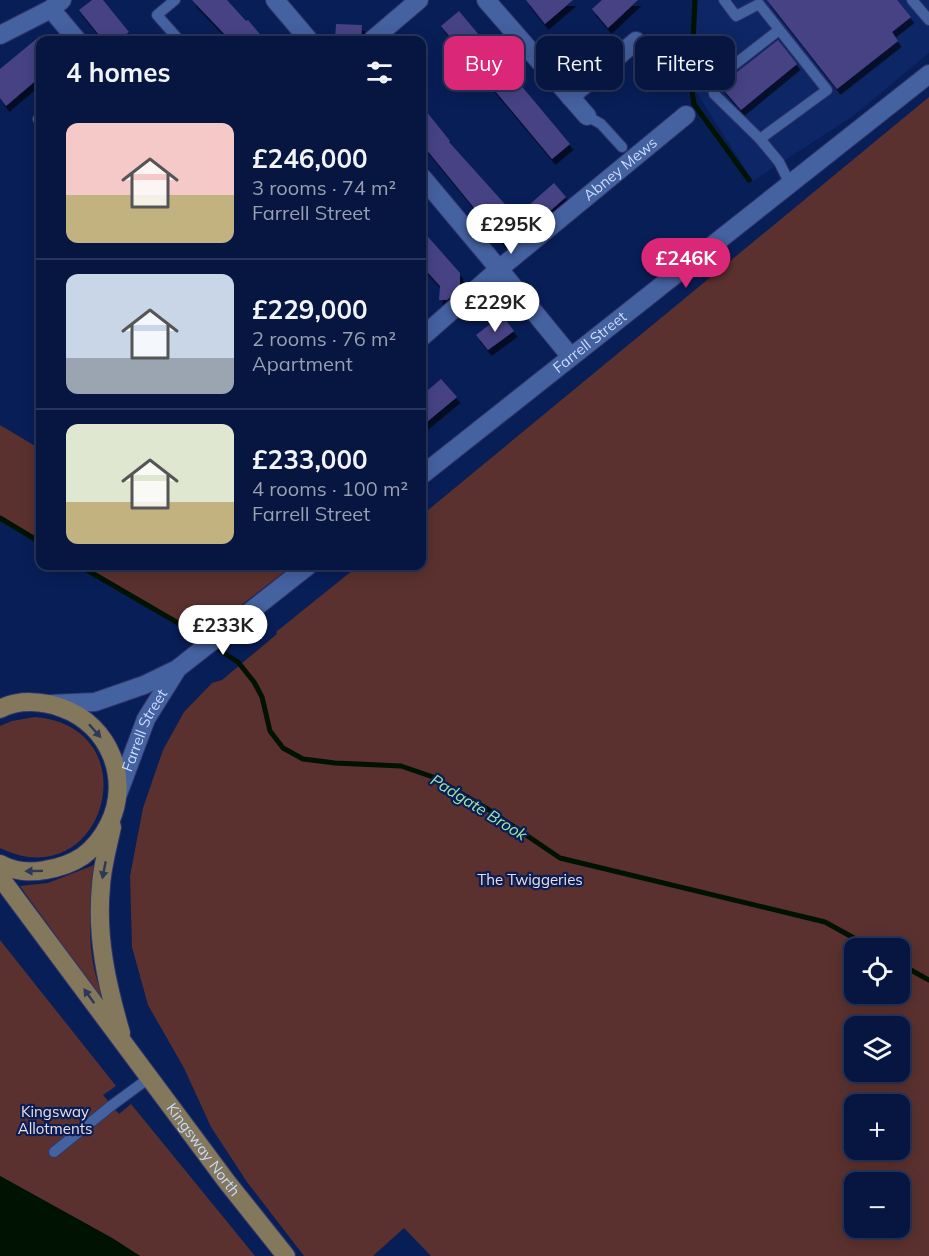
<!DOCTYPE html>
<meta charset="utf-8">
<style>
:root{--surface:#061641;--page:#14234c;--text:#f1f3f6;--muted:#989fb1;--line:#27355a;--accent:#db2777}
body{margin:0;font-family:Mulish,sans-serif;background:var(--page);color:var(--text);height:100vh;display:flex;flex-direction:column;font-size:22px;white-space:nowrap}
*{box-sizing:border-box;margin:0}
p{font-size:20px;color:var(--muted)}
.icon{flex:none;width:33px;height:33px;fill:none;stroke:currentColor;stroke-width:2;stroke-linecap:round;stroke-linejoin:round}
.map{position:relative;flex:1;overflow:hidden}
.sheet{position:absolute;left:36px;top:36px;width:390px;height:534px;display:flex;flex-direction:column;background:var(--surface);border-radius:12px;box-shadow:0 3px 15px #0003,0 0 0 2px var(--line)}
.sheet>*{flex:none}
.hud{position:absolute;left:444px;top:36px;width:394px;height:54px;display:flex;gap:12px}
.tools{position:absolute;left:844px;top:938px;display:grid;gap:12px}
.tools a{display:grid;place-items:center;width:66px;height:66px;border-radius:12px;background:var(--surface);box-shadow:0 3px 15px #0003,0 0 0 2px var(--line);font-size:30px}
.price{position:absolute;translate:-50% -51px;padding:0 14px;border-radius:21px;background:#fff;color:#222;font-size:20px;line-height:39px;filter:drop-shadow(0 2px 3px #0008)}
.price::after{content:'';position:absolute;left:50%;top:36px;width:18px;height:14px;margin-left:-9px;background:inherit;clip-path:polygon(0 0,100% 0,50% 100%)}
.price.active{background:var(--accent);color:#fff}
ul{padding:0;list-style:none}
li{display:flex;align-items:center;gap:18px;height:150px;padding:0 30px}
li+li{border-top:2px solid var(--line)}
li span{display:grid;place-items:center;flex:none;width:168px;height:120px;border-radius:12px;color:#555}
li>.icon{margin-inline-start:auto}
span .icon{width:72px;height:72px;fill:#fffc;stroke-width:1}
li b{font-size:26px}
h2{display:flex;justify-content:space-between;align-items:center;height:72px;padding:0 30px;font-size:26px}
.tag{padding:0 21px;border-radius:12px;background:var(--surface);box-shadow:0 3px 15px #0003,0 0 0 2px var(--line);font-size:21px;line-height:54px}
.tag.active{background:var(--accent);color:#fff}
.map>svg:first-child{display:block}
.built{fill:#0d2666}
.green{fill:#5a312e;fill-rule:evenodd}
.water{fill:#001201}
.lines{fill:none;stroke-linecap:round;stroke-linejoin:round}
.stream{stroke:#001201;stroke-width:5}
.building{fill:#474284;filter:url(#shadow)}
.lane-casing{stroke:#303569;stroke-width:12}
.street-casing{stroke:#303569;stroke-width:20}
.secondary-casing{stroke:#303569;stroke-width:20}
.primary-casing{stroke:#303569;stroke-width:20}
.lane{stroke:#4461a0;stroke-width:10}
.street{stroke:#4461a0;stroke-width:18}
.secondary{stroke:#4461a0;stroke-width:18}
.primary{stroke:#84785c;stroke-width:18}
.oneway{fill:#2d3958}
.labels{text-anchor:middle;stroke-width:4.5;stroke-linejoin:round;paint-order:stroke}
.street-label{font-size:15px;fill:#c9dbff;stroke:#081e57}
.park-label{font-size:15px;fill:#f2dddb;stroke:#081e57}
.water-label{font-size:16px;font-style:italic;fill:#a1e5a0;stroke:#081e57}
</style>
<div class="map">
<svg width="929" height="1256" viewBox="0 0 929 1256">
<defs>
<filter id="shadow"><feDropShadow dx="3.5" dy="6" stdDeviation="0" flood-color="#0009"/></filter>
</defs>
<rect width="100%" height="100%" fill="#081e57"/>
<polygon class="built" points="697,0 929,0 929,53 853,116 753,181 691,84"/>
<g class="green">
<path d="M929 97V1256H431L404 1228 373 1256H304L247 1182 211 1127 184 1068 148 1005 132 947 130 876 143 808 163 750 184 712 212 683 222 680 277 634 276 632 358 566H422V515ZM855 948H900V993H855ZM855 1026H900V1071H855ZM855 1104H900V1149H855ZM855 1182H900V1227H855Z"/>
<polygon points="0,425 40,449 40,543 0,519"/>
<polygon points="79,566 292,566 200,637"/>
<path d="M35 717C152 727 105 899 0 848V726L12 721Z"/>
<path d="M94 865C90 904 86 945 98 983 102 995 107 1006 111 1018L85 984 57 937 20 886 48 883Z"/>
<polygon points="0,940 116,1086 103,1095 119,1114 131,1104 255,1256 140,1256 112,1238 0,1176"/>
</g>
<polygon class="water" points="0,1176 112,1238 140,1256 0,1256"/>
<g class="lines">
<g class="stream">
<polyline points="695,0 691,84 694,104 749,180"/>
<polyline points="0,518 40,542"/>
<polyline points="80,566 178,623 206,641"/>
<polyline points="213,646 238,662 254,682 262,697 270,731 283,748 303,759 335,763 401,766 433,777 489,810 560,858 825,922 872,948"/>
<polyline points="900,964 929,980"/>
</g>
</g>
<g class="building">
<polygon points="92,0 103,0 129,32 119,40 103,40 79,10"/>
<polygon points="192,0 227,0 246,21 248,20 265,40 230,40"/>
<polygon points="526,0 573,0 545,24"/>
<polygon points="602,0 638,0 608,28 592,9"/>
<polygon points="767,0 897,0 911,17 892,32 898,41 837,89"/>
<polygon points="459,11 570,144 552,159 441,26"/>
<polygon points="336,24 362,25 361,40 335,40"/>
<polygon points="583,35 597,51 573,71 561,55"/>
<polygon points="40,36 40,77 6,106 0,98 0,69"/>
<polygon points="778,40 797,64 741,110 721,87 723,83"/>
<polygon points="422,106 450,141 449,142 522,223 502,242 422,144"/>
<polygon points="554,183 566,197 541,219 529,205"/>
<polygon points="422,230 460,273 460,289 447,300 439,300 440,286 422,266"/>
<polygon points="502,315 514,331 488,350 476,335"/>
<polygon points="441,379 457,397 422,426 422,395"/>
</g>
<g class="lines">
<defs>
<g id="lane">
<polyline points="175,0 157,15 179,40"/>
<polyline points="724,0 736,16 759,4 827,90 760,139 779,162 790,184"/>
<polyline points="912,0 929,20"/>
<polyline points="587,116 601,124 622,147"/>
<polyline points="38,119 40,118"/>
<polyline points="760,139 714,94 713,85 717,78 779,30"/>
<polyline points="54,1152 111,1106 149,1078"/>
</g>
<g id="street">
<polyline points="275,0 309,40"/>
<polyline points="486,0 587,116"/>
<polyline points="51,9 77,40"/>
<polyline points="0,35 51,9 62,0"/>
<polyline points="372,40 419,0"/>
<polyline points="570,97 636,41"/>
<polyline points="422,177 499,269 571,357"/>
<path id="s1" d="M422 337 499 269 686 115"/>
</g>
<g id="secondary">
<path id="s2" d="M422 475 929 74"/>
<polyline points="50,704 95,702 144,685 177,669 308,566"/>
<path id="s3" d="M118 794 146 719 176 671"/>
</g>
<g id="primary">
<path d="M0 709C18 699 44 701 62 708 110 725 131 780 109 824 103 836 94 848 83 856 71 864 58 868 45 870 30 873 13 871 0 864"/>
<path d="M112 827C108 846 102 867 101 886 96 937 107 985 121 1033"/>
<path id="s4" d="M0 877 227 1182 286 1256"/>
</g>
</defs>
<use href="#lane" class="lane-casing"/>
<use href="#street" class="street-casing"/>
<use href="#secondary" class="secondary-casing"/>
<use href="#primary" class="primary-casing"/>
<use href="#lane" class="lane"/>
<use href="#street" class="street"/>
<use href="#secondary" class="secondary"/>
<use href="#primary" class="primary"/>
</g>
<defs><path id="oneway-solid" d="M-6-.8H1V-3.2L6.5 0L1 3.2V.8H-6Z" transform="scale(1.5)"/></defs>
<g class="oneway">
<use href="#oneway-solid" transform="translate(95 731) rotate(48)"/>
<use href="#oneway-solid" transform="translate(104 870) rotate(101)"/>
<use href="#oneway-solid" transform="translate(34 871) rotate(179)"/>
<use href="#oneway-solid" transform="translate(89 996) rotate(-126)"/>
</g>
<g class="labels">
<g class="street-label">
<text dy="5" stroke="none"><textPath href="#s1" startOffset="260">Abney Mews</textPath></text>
<text dy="5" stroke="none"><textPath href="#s2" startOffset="214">Farrell Street</textPath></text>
<text dy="5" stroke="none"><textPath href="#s3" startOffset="69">Farrell Street</textPath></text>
<text dy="5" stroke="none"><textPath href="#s4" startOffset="340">Kingsway North</textPath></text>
</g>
<g class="park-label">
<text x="530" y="885">The Twiggeries</text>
<text x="55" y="1117">Kingsway<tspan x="55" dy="17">Allotments</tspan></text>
</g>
<g class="water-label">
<text transform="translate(479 807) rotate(32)" y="6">Padgate Brook</text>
</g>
</g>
</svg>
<div class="tools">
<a><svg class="icon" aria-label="locate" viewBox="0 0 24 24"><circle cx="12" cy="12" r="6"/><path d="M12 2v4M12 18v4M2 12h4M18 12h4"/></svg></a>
<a><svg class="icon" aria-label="layers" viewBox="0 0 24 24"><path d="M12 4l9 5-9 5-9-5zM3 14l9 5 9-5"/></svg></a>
<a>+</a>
<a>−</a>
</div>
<b class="price" style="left:511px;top:255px">£295K</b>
<b class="price active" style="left:686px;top:289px">£246K</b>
<b class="price" style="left:495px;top:333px">£229K</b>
<b class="price" style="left:223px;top:656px">£233K</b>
<div class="hud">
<a class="tag active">Buy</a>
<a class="tag">Rent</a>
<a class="tag">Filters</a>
</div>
<section class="sheet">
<h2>4 homes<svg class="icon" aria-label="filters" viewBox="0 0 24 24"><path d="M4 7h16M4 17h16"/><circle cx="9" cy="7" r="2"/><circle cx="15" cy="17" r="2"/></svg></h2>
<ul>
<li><span style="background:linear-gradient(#f6c9c9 60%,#c2b280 0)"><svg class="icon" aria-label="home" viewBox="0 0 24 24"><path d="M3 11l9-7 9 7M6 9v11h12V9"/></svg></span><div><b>£246,000</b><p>3 rooms · 74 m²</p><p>Farrell Street</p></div></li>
<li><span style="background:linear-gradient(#c9d6e8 70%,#9aa5b1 0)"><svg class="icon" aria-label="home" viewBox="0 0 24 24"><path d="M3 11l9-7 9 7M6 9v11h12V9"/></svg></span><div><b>£229,000</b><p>2 rooms · 76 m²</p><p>Apartment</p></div></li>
<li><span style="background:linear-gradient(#dfe7d0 65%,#c2b280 0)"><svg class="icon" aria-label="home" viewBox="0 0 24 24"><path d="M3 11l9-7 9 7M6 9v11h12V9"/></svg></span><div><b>£233,000</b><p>4 rooms · 100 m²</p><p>Farrell Street</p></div></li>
</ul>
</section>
</div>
